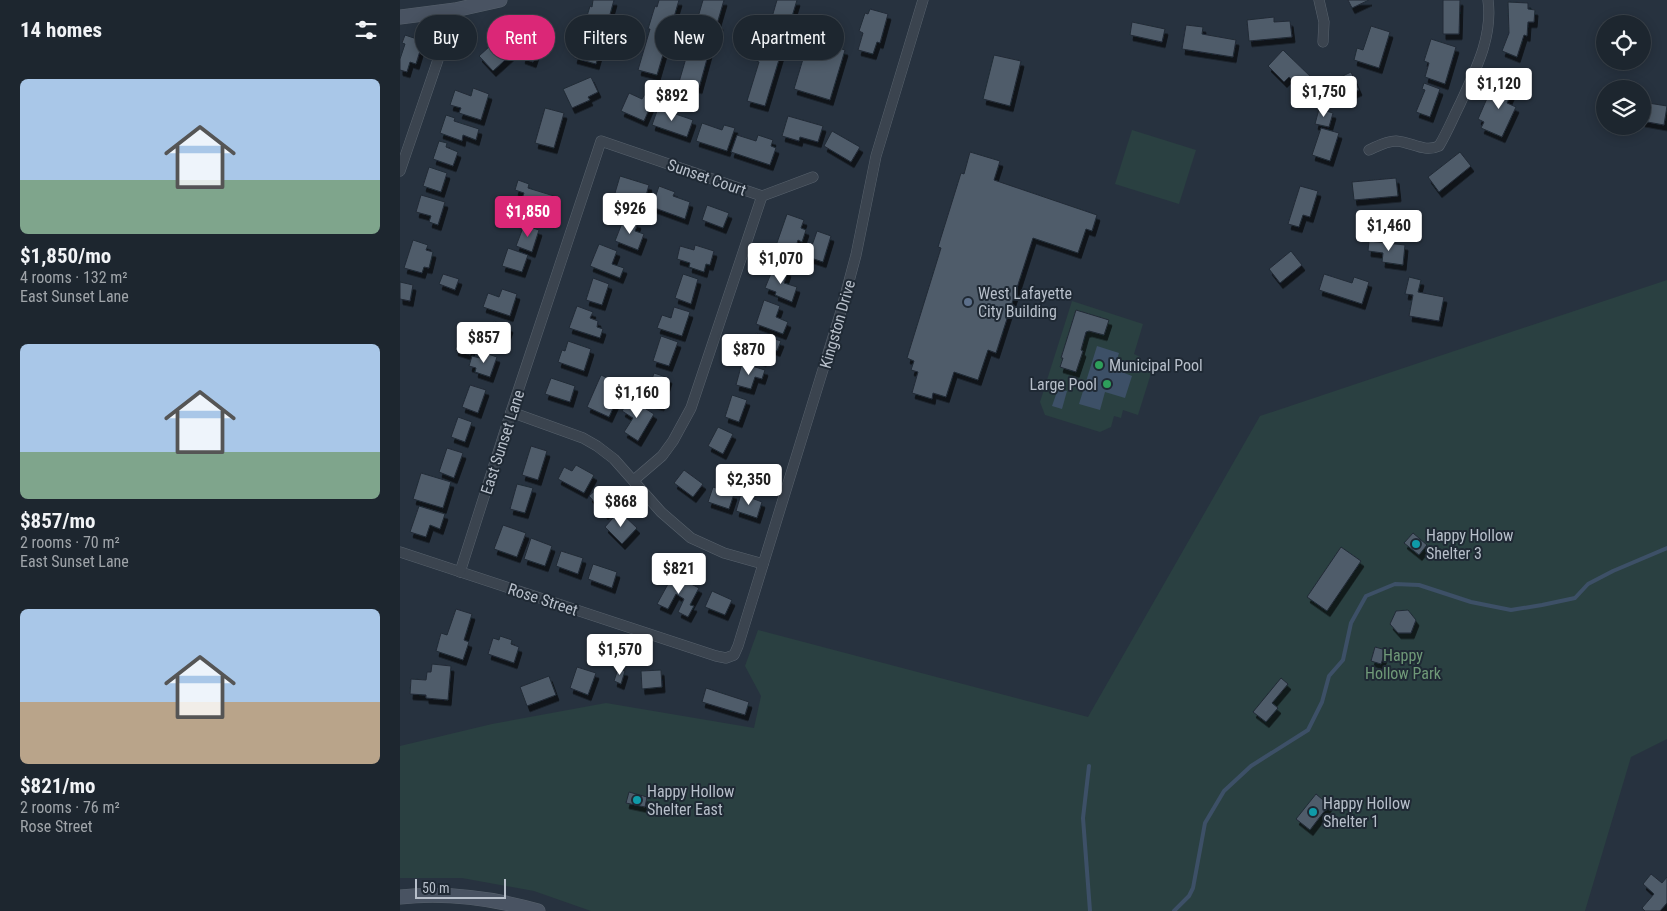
<!DOCTYPE html>
<meta charset="utf-8">
<style>
:root{--surface:#1d262f;--page:#252e37;--text:#f1f3f6;--muted:#a0a5aa;--line:#3b434b;--accent:#db2777}
body{margin:0;font-family:"Roboto Condensed",sans-serif;background:var(--page);color:var(--text);height:100vh;display:flex;flex-direction:column;font-size:19px;white-space:nowrap}
*{box-sizing:border-box;margin:0}
p{font-size:16px;color:var(--muted)}
.icon{flex:none;width:28px;height:28px;fill:none;stroke:currentColor;stroke-width:2;stroke-linecap:round;stroke-linejoin:round}
.map{position:relative;flex:1;overflow:hidden}
.side{display:flex;flex-direction:column;background:var(--surface);width:400px}
.side>*{flex:none}
.top-card{position:absolute;left:15px;top:15px;width:475px;height:45px;display:flex;gap:10px}
.tools{position:absolute;left:1196px;top:15px;display:grid;gap:10px}
.tools a{display:grid;place-items:center;width:55px;height:55px;border-radius:50%;background:var(--surface);box-shadow:0 2px 12px #0003,0 0 0 1px var(--line);font-size:25px}
.scale{position:absolute;left:15px;bottom:12px;width:91px;box-sizing:border-box;padding-left:5px;border:2px solid #b7bfca;border-top:0;font-size:14px;line-height:18px;white-space:nowrap;color:#b7bfca;-webkit-text-stroke:4px #1f2934;paint-order:stroke}
.price{position:absolute;translate:-50% -42px;padding:0 11px;border-radius:5px;background:#fff;color:#222;font-size:16px;line-height:32px;filter:drop-shadow(0 1px 2px #0008)}
.price::after{content:'';position:absolute;left:50%;top:30px;width:15px;height:11px;margin-left:-8px;background:inherit;clip-path:polygon(0 0,100% 0,50% 100%)}
.price.current{background:var(--accent);color:#fff}
ul{padding:0;list-style:none}
li{display:grid;align-content:center;gap:10px;height:265px;padding:0 20px}
li span{display:grid;place-items:center;height:155px;border-radius:8px;color:#555}
li>.icon{margin-inline-start:auto}
span .icon{width:90px;height:90px;fill:#fffc;stroke-width:1}
li b{font-size:21px}
h2{display:flex;justify-content:space-between;align-items:center;height:60px;padding:0 20px;font-size:21px}
.tag{padding:0 18px;border-radius:22px;background:var(--surface);box-shadow:0 2px 12px #0003,0 0 0 1px var(--line);font-size:18px;line-height:45px}
.tag.current{background:var(--accent);color:#fff}
main{display:flex;flex:1;min-height:0}
.map>svg:first-child{display:block}
.green{fill:#2a4041}
.water{fill:#3d5067}
.lines{fill:none;stroke-linecap:round;stroke-linejoin:round}
.stream{stroke:#3d5067;stroke-width:4}
.building{fill:#505b6a;stroke:#212b36;filter:url(#shadow)}
.street-casing{stroke:#58626d;stroke-width:11}
.secondary-casing{stroke:#58626d;stroke-width:15}
.street{stroke:#3b444f;stroke-width:10}
.secondary{stroke:#495362;stroke-width:14}
.service-dot{fill:#5c6f8a;stroke:#1f2934;stroke-width:2}
.leisure-dot{fill:#2e9e5b;stroke:#1f2934;stroke-width:2}
.culture-dot{fill:#0f9aa8;stroke:#1f2934;stroke-width:2}
.labels{text-anchor:middle;stroke-width:4;stroke-linejoin:round;paint-order:stroke}
.street-label{font-size:16px;fill:#b7bfca;stroke:#1f2934}
.poi-label{font-size:16px;fill:#b7bfca;stroke:#1f2934;text-anchor:start}
.park-label{font-size:16px;fill:#6f9978;stroke:#1f2934}
</style>
<main>
<section class="side">
<h2>14 homes<svg class="icon" aria-label="filters" viewBox="0 0 24 24"><path d="M4 7h16M4 17h16"/><circle cx="9" cy="7" r="2"/><circle cx="15" cy="17" r="2"/></svg></h2>
<ul>
<li><span style="background:linear-gradient(#a9c7e8 65%,#7fa58c 0)"><svg class="icon" aria-label="home" viewBox="0 0 24 24"><path d="M3 11l9-7 9 7M6 9v11h12V9"/></svg></span><div><b>$1,850/mo</b><p>4 rooms · 132 m²</p><p>East Sunset Lane</p></div></li>
<li><span style="background:linear-gradient(#a9c7e8 70%,#7fa58c 0)"><svg class="icon" aria-label="home" viewBox="0 0 24 24"><path d="M3 11l9-7 9 7M6 9v11h12V9"/></svg></span><div><b>$857/mo</b><p>2 rooms · 70 m²</p><p>East Sunset Lane</p></div></li>
<li><span style="background:linear-gradient(#a9c7e8 60%,#b9a48a 0)"><svg class="icon" aria-label="home" viewBox="0 0 24 24"><path d="M3 11l9-7 9 7M6 9v11h12V9"/></svg></span><div><b>$821/mo</b><p>2 rooms · 76 m²</p><p>Rose Street</p></div></li>
</ul>
</section>
<div class="map">
<svg width="1267" height="911" viewBox="0 0 1267 911">
<defs>
<filter id="shadow"><feDropShadow dx="3" dy="5.5" stdDeviation="0" flood-color="#0009"/></filter>
</defs>
<rect width="100%" height="100%" fill="#27323f"/>
<g class="green">
<polygon points="732,130 796,150 779,204 715,184"/>
<polygon points="1267,280 1267,739 1231,757 1185,911 191,911 134,891 62,878 0,878 0,746 92,724 206,703 354,728 361,696 345,666 358,630 688,717 860,416"/>
<polygon points="672,301 743,324 734,354 740,357 738,363 753,367 738,415 723,410 721,418 714,416 711,427 700,432 645,415 640,402"/>
</g>
<g class="water">
<polygon points="697,346 719,353 714,369 732,376 725,398 705,392 700,410 679,404"/>
<polygon points="658,389 667,391 662,409 652,406"/>
</g>
<g class="lines">
<g class="stream">
<polyline points="689,766 683,818 690,911"/>
<polyline points="774,911 789,896 793,888 805,823 824,791 851,766 908,730 922,702 929,676 943,660 951,623 966,596 995,584 1019,585 1071,602 1111,610 1142,605 1175,598 1188,584 1213,571 1267,548"/>
</g>
</g>
<g class="building">
<polygon points="193,0 214,0 196,64 174,58 177,48 179,48 188,17 187,16 190,6 192,7"/>
<polygon points="259,0 279,0 257,75 238,70 250,29 248,29 255,6 257,7"/>
<polygon points="303,0 324,0 317,24 320,24 313,48 310,48 299,88 279,82"/>
<polygon points="377,0 397,0 365,106 347,101 359,62 356,61 363,37 366,38"/>
<polygon points="948,0 969,0 952,8"/>
<polygon points="1043,0 1060,0 1059,34 1043,34"/>
<polygon points="1108,2 1128,3 1128,9 1135,10 1134,22 1128,22 1127,36 1124,35 1117,57 1102,51 1109,33"/>
<polygon points="470,9 488,14 480,43 477,42 473,54 458,50 463,33 459,31 465,13 468,14"/>
<polygon points="874,17 874,22 890,21 892,37 849,41 847,20"/>
<polygon points="130,18 148,23 143,40 126,36"/>
<polygon points="732,22 765,29 762,42 730,35"/>
<polygon points="786,25 803,27 802,34 836,40 833,57 782,49"/>
<polygon points="971,26 990,32 979,68 954,60 957,48 963,50"/>
<polygon points="5,35 23,41 16,64 10,62 7,72 0,70 0,59 5,44 2,43"/>
<polygon points="100,37 114,52 93,71 79,56"/>
<polygon points="409,39 445,50 430,100 394,89"/>
<polygon points="1031,39 1056,47 1045,84 1025,77 1029,63 1024,61"/>
<polygon points="126,46 137,50 133,62 122,58"/>
<polygon points="883,50 913,79 903,90 889,77 884,82 868,66"/>
<polygon points="594,55 621,61 610,106 583,99"/>
<polygon points="951,72 959,90 939,99 936,93 929,96 924,85"/>
<polygon points="191,77 198,92 188,97 190,100 172,108 163,89"/>
<polygon points="1106,77 1117,82 1107,103 1116,107 1102,137 1081,128 1084,122 1078,119 1088,96 1096,100"/>
<polygon points="1024,83 1040,89 1030,117 1016,112 1025,90 1022,89"/>
<polygon points="73,88 89,94 81,120 59,113 61,108 50,105 55,90 71,96"/>
<polygon points="229,93 242,99 245,94 254,98 244,121 221,111"/>
<polygon points="1242,102 1267,106 1264,125 1242,121"/>
<polygon points="145,108 164,113 154,148 135,143"/>
<polygon points="258,108 293,120 287,137 252,125"/>
<polygon points="919,109 933,113 929,127 915,124"/>
<polygon points="46,115 55,118 54,121 79,129 76,140 63,135 62,141 40,133"/>
<polygon points="388,116 423,126 418,142 400,137 399,141 382,136"/>
<polygon points="302,123 322,130 324,125 335,128 327,151 296,141"/>
<polygon points="921,128 939,133 930,161 912,155"/>
<polygon points="432,131 460,147 451,162 424,146"/>
<polygon points="337,135 356,141 358,135 373,140 371,146 376,148 370,165 331,152"/>
<polygon points="39,141 47,143 46,147 58,152 53,166 33,159"/>
<polygon points="570,152 600,161 594,180 697,215 692,231 686,229 678,253 633,238 596,353 588,350 578,380 554,372 546,397 533,393 532,399 512,393 518,372 511,370 514,361 507,358 541,248 538,247 561,173 564,174"/>
<polygon points="1060,152 1071,166 1039,192 1028,177"/>
<polygon points="29,167 47,173 41,192 23,186"/>
<polygon points="220,176 249,185 244,202 215,193"/>
<polygon points="996,178 998,196 954,200 952,182"/>
<polygon points="118,180 129,184 128,188 154,196 152,204 157,206 151,222 130,215 133,206 121,202 124,193 115,190"/>
<polygon points="259,186 275,192 273,196 290,202 285,219 252,207"/>
<polygon points="900,186 918,191 910,217 903,215 899,227 888,224"/>
<polygon points="21,195 45,202 38,225 29,222 31,216 16,212"/>
<polygon points="307,205 329,213 323,228 302,220"/>
<polygon points="387,214 404,220 401,228 406,230 402,242 398,240 391,263 372,257"/>
<polygon points="224,218 238,223 235,231 244,234 238,250 215,241"/>
<polygon points="124,225 139,230 132,252 116,246"/>
<polygon points="417,231 431,236 423,262 408,257"/>
<polygon points="13,240 28,245 26,250 33,252 29,268 24,267 22,273 4,268"/>
<polygon points="969,241 1005,245 1003,265 982,262 983,253 968,251"/>
<polygon points="199,244 217,251 212,264 224,268 220,278 190,266"/>
<polygon points="295,245 314,251 310,265 306,264 304,272 289,267 290,263 277,259 280,246 294,250"/>
<polygon points="108,248 128,255 122,272 102,266"/>
<polygon points="891,251 902,265 880,283 869,269"/>
<polygon points="374,266 388,271 384,283 397,287 392,302 375,295 376,292 365,288"/>
<polygon points="43,274 59,279 55,290 39,284"/>
<polygon points="283,274 298,279 291,304 275,298"/>
<polygon points="924,274 952,283 954,277 969,282 962,304 919,290"/>
<polygon points="1009,277 1021,280 1018,292 1044,297 1039,321 1009,316 1013,295 1005,294"/>
<polygon points="193,278 209,284 202,305 186,300"/>
<polygon points="0,282 13,285 10,301 0,299"/>
<polygon points="102,289 117,294 110,316 83,307 88,293 99,297"/>
<polygon points="364,300 380,306 376,317 388,322 383,334 356,324"/>
<polygon points="177,306 193,312 190,318 198,321 197,327 203,329 200,338 169,328"/>
<polygon points="274,307 290,312 282,336 257,328 262,315 271,318"/>
<polygon points="676,310 709,320 704,335 689,331 686,332 681,350 683,351 676,372 660,367 663,358 661,358"/>
<polygon points="94,321 110,327 103,348 78,339 83,326 91,329"/>
<polygon points="356,333 381,341 377,351 368,347 363,361 348,355"/>
<polygon points="261,336 278,342 269,366 253,361"/>
<polygon points="59,340 73,344 70,355 55,350"/>
<polygon points="168,341 191,349 184,371 158,362 162,350 165,351"/>
<polygon points="82,352 97,357 90,377 75,372 76,368 69,366 72,356 80,358"/>
<polygon points="342,363 365,370 362,379 355,377 351,389 336,385"/>
<polygon points="254,373 269,378 261,405 245,401"/>
<polygon points="201,375 214,381 207,398 216,402 209,417 187,407"/>
<polygon points="151,378 175,386 170,402 145,394"/>
<polygon points="70,385 86,390 78,413 62,407"/>
<polygon points="332,395 347,400 339,422 325,417"/>
<polygon points="230,399 254,414 238,441 224,432 233,418 222,411"/>
<polygon points="58,417 72,422 65,442 51,437"/>
<polygon points="318,427 333,434 323,454 308,446"/>
<polygon points="131,446 147,451 138,480 122,475"/>
<polygon points="47,448 63,453 54,478 39,472"/>
<polygon points="176,465 194,475 184,493 158,479 164,467 172,471"/>
<polygon points="284,470 303,484 293,497 274,483"/>
<polygon points="21,473 51,482 43,508 13,499"/>
<polygon points="117,484 133,488 125,513 110,509"/>
<polygon points="200,486 216,504 205,514 189,496"/>
<polygon points="313,487 334,494 329,509 308,502"/>
<polygon points="341,494 362,502 357,518 336,511"/>
<polygon points="19,506 45,514 40,529 30,525 26,537 10,532"/>
<polygon points="219,511 237,528 222,544 205,527"/>
<polygon points="103,525 126,533 117,557 94,549"/>
<polygon points="1013,533 1027,545 1019,555 1004,543"/>
<polygon points="131,538 152,546 145,566 124,559"/>
<polygon points="941,547 961,561 927,611 907,597"/>
<polygon points="161,551 183,558 178,574 156,566"/>
<polygon points="193,564 217,572 212,588 188,579"/>
<polygon points="273,575 299,588 290,605 294,606 288,617 278,612 284,599 276,594 268,609 257,604"/>
<polygon points="312,591 332,600 325,615 305,607"/>
<polygon points="56,609 72,614 64,640 69,642 63,660 36,651 41,633 47,635"/>
<polygon points="1008,610 1016,620 1011,633 998,633 990,624 996,611"/>
<polygon points="100,636 112,640 111,644 119,647 114,663 88,654 93,638 99,640"/>
<polygon points="975,647 986,650 981,664 971,661"/>
<polygon points="32,664 51,666 48,700 26,698 26,695 10,694 11,679 26,680 27,672 31,672"/>
<polygon points="177,667 196,673 188,695 170,688"/>
<polygon points="218,669 225,671 221,684 214,681"/>
<polygon points="261,670 262,687 242,689 241,671"/>
<polygon points="149,676 156,695 127,706 120,687"/>
<polygon points="881,678 888,684 872,703 878,708 866,722 853,712"/>
<polygon points="306,688 349,702 345,715 302,702"/>
<polygon points="229,792 247,797 245,807 226,803"/>
<polygon points="916,794 929,805 910,830 896,819"/>
<polygon points="1251,874 1262,883 1267,877 1267,903 1260,911 1245,911 1242,908 1254,894 1243,884"/>
</g>
<g class="lines">
<defs>
<g id="street">
<polyline points="919,0 924,22 923,42"/>
<path d="M969 150C978 146 986 141 996 141 1012 142 1024 153 1039 146 1047 133 1053 118 1060 104 1075 71 1093 38 1088 0"/>
<polyline points="0,171 55,10"/>
<polyline points="111,412 183,438 197,446 214,459 261,512 291,538 324,553 363,564"/>
<polyline points="234,480 262,456 273,441 291,408 362,196"/>
<polyline points="0,552 316,656 326,658 334,655 338,646 441,311 456,255 476,156 523,0"/>
<polyline points="60,572 111,412 201,141 362,196 413,177"/>
</g>
<g id="secondary">
<polyline points="0,17 55,10 100,0"/>
<path d="M0 897C48 892 92 898 138 911"/>
</g>
</defs>
<use href="#street" class="street-casing"/>
<use href="#secondary" class="secondary-casing"/>
<use href="#street" class="street"/>
<use href="#secondary" class="secondary"/>
</g>
<circle class="service-dot" cx="568" cy="302" r="5"/>
<g class="leisure-dot">
<circle cx="699" cy="365" r="5"/>
<circle cx="707" cy="384" r="5"/>
</g>
<g class="culture-dot">
<circle cx="1016" cy="544" r="5"/>
<circle cx="237" cy="800" r="5"/>
<circle cx="913" cy="812" r="5"/>
</g>
<g class="labels">
<g class="street-label">
<text transform="translate(307 177) rotate(19)" y="6">Sunset Court</text>
<text transform="translate(437 324) rotate(-74)" y="6">Kingston Drive</text>
<text transform="translate(102 442) rotate(-72)" y="6">East Sunset Lane</text>
<text transform="translate(143 599) rotate(18)" y="6">Rose Street</text>
</g>
<g class="poi-label">
<text x="578" y="299">West Lafayette<tspan x="578" dy="18">City Building</tspan></text>
<text x="709" y="371">Municipal Pool</text>
<text x="697" y="390" text-anchor="end">Large Pool</text>
<text x="1026" y="541">Happy Hollow<tspan x="1026" dy="18">Shelter 3</tspan></text>
<text x="247" y="797">Happy Hollow<tspan x="247" dy="18">Shelter East</tspan></text>
<text x="923" y="809">Happy Hollow<tspan x="923" dy="18">Shelter 1</tspan></text>
</g>
<g class="park-label">
<text x="1003" y="661">Happy<tspan x="1003" dy="18">Hollow Park</tspan></text>
</g>
</g>
</svg>
<div class="tools">
<a><svg class="icon" aria-label="locate" viewBox="0 0 24 24"><circle cx="12" cy="12" r="6"/><path d="M12 2v4M12 18v4M2 12h4M18 12h4"/></svg></a>
<a><svg class="icon" aria-label="layers" viewBox="0 0 24 24"><path d="M12 4l9 5-9 5-9-5zM3 14l9 5 9-5"/></svg></a>
</div>
<div class="scale">50 m</div>
<b class="price" style="left:1099px;top:110px">$1,120</b>
<b class="price" style="left:924px;top:118px">$1,750</b>
<b class="price" style="left:272px;top:122px">$892</b>
<b class="price" style="left:230px;top:235px">$926</b>
<b class="price current" style="left:128px;top:238px">$1,850</b>
<b class="price" style="left:989px;top:252px">$1,460</b>
<b class="price" style="left:381px;top:285px">$1,070</b>
<b class="price" style="left:84px;top:364px">$857</b>
<b class="price" style="left:349px;top:376px">$870</b>
<b class="price" style="left:237px;top:419px">$1,160</b>
<b class="price" style="left:349px;top:506px">$2,350</b>
<b class="price" style="left:221px;top:528px">$868</b>
<b class="price" style="left:279px;top:595px">$821</b>
<b class="price" style="left:220px;top:676px">$1,570</b>
<div class="top-card">
<a class="tag">Buy</a>
<a class="tag current">Rent</a>
<a class="tag">Filters</a>
<a class="tag">New</a>
<a class="tag">Apartment</a>
</div>
</div>
</main>
